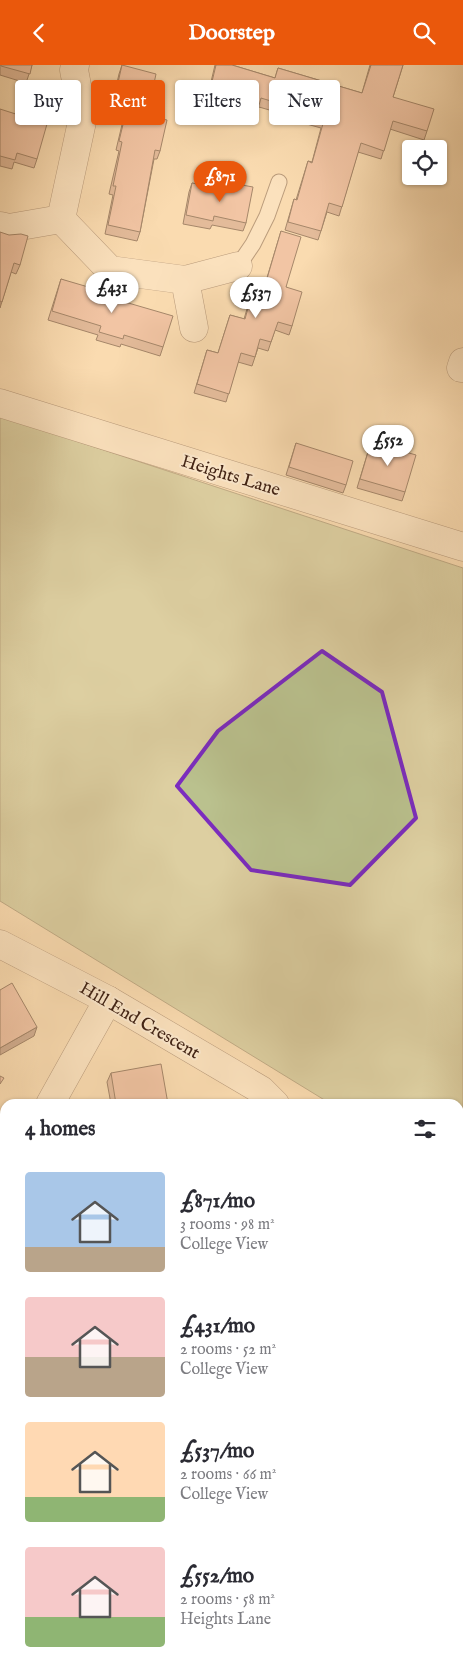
<!DOCTYPE html>
<meta charset="utf-8">
<style>
:root{--surface:#fff;--page:#f7f7f7;--text:#2b2b33;--muted:#7c7c81;--accent:#ea580c}
body{margin:0;font-family:"IM FELL English",serif;background:var(--page);color:var(--text);height:100vh;display:flex;flex-direction:column;font-size:19px;white-space:nowrap}
*{box-sizing:border-box;margin:0}
p{font-size:16px;color:var(--muted)}
.icon{flex:none;width:28px;height:28px;fill:none;stroke:currentColor;stroke-width:2;stroke-linecap:round;stroke-linejoin:round}
.map{position:relative;flex:1;overflow:hidden}
.sheet{position:absolute;left:0px;top:1034px;width:464px;height:571px;display:flex;flex-direction:column;background:var(--surface);border-radius:15px 15px 0 0;box-shadow:0 1px 4px #0004}
.sheet>*{flex:none}
.top-card{position:absolute;left:15px;top:15px;width:434px;height:45px;display:flex;gap:10px}
.controls{position:absolute;left:402px;top:75px;display:grid;gap:10px}
.controls a{display:grid;place-items:center;width:45px;height:45px;border-radius:5px;background:var(--surface);box-shadow:0 1px 4px #0004;font-size:25px}
.price{position:absolute;translate:-50% -42px;padding:0 11px;border-radius:18px;background:#fff;color:#222;font-size:16px;line-height:32px;filter:drop-shadow(0 1px 2px #0008)}
.price::after{content:'';position:absolute;left:50%;top:30px;width:15px;height:11px;margin-left:-8px;background:inherit;clip-path:polygon(0 0,100% 0,50% 100%)}
.price.selected{background:var(--accent);color:#fff}
ul{padding:0;list-style:none}
li{display:flex;align-items:center;gap:15px;height:125px;padding:0 25px}
li span{display:grid;place-items:center;flex:none;width:140px;height:100px;border-radius:5px;color:#555}
li>.icon{margin-inline-start:auto}
span .icon{width:60px;height:60px;fill:#fffc;stroke-width:1}
li b{font-size:21px}
h2{display:flex;justify-content:space-between;align-items:center;height:60px;padding:0 25px;font-size:21px}
.tag{padding:0 18px;border-radius:5px;background:var(--surface);box-shadow:0 1px 4px #0004;font-size:18px;line-height:45px}
.tag.selected{background:var(--accent);color:#fff}
header{display:flex;justify-content:space-between;align-items:center;height:65px;padding:0 25px;background:var(--accent);color:#fff;font-size:22px;font-weight:700}
.map>svg:first-child{display:block}
.green{fill:#bac18e;stroke:#7d7251}
.lines{fill:none;stroke-linecap:round;stroke-linejoin:round}
.service-casing{stroke:#6e503b;stroke-width:17}
.minor-casing{stroke:#6e503b;stroke-width:29}
.service{stroke:#fce8cc;stroke-width:15}
.minor{stroke:#fce8cc;stroke-width:28}
.wall{fill:#c8947f;stroke:#402214}
.shaded-wall{fill:#a37868;stroke:#402214}
.building{fill:#e9ac94;stroke:#402214}
.marked{fill:none;stroke:#7b2cbf;stroke-width:4;stroke-linejoin:round}
.labels{text-anchor:middle;stroke-width:4;stroke-linejoin:round;paint-order:stroke}
.street-label{font-size:18px;fill:#402214;stroke:#fce8cc}
</style>
<header><svg class="icon" aria-label="back" viewBox="0 0 24 24"><path d="M15 5l-7 7 7 7"/></svg>Doorstep<svg class="icon" aria-label="search" viewBox="0 0 24 24"><circle cx="10" cy="10" r="6"/><path d="M15 15l6 6"/></svg></header>
<div class="map">
<svg width="463" height="1604" viewBox="0 0 463 1604">
<rect width="100%" height="100%" fill="#fadbb0"/>
<filter id="stains"><feTurbulence type="fractalNoise" baseFrequency=".004" numOctaves="4"/><feColorMatrix values="0 0 0 0 .2 0 0 0 0 .09 0 0 0 0 .02 0 0 0 .5 -.17"/></filter>
<radialGradient id="worn" r=".72"><stop offset=".6" stop-color="#630" stop-opacity="0"/><stop offset="1" stop-color="#630" stop-opacity=".3"/></radialGradient>
<polygon class="green" points="0,351 463,503 463,1120 459,1117 459,1039 331,1039 0,836"/>
<g class="lines">
<defs>
<polyline id="service" points="238,201 253,179 267,151 279,117"/>
<g id="minor">
<polyline points="61,154 110,205 185,215 194,263"/>
<polyline points="0,161 9,163 61,154 83,52 74,5 75,0"/>
<polyline points="185,215 238,201"/>
<polyline points="461,303 463,297"/>
<polyline points="0,338 463,482"/>
<polyline points="0,879 108,935 261,1025 275,1039"/>
<polyline points="50,1039 108,935"/>
<polyline points="459,1187 463,1189"/>
<polyline points="0,1418 5,1420"/>
<polyline points="459,1420 463,1424"/>
<polyline points="317,1600 324,1604"/>
</g>
</defs>
<use href="#service" class="service-casing"/>
<use href="#minor" class="minor-casing"/>
<use href="#service" class="service"/>
<use href="#minor" class="minor"/>
</g>
<g class="wall">
<polygon points="0,0 32,0 26,18 0,10"/>
<polygon points="122,0 147,51 160,86 157,94 154,94 140,167 137,176 105,169 113,130 109,129 119,86 116,85 125,47 111,44 119,9"/>
<polygon points="215,0 232,0 275,13 278,3 362,28 370,0 403,0 393,32 427,66 424,75 390,64 381,94 358,87 339,151 327,147 318,175 285,165 294,134 296,135 308,96 312,97 321,63 303,58 304,55 259,42 255,52 206,38"/>
<polygon points="0,44 37,94 34,103 14,97 12,104 0,101"/>
<polygon points="192,118 228,126 231,118 246,158 243,166 212,160 210,164 183,159 189,127"/>
<polygon points="281,166 286,222 292,261 289,270 275,265 268,286 258,283 252,301 238,297 226,337 194,328 207,285 218,288 230,250 244,254 256,214 266,216"/>
<polygon points="0,167 20,200 16,209 11,207 0,243"/>
<polygon points="61,214 94,228 163,282 160,291 121,279 120,282 96,275 98,270 48,255"/>
<polygon points="371,377 405,427 402,436 357,423"/>
<polygon points="296,378 346,420 343,428 286,410"/>
<polygon points="111,1008 168,1039 111,1039 107,1017"/>
<polygon points="0,1118 5,1120 5,1166 0,1164"/>
<polygon points="463,1198 463,1261 459,1253 459,1201"/>
<polygon points="459,1272 463,1273 463,1390 459,1389"/>
<polygon points="5,1511 5,1539 0,1536 0,1520"/>
<polygon points="125,1600 163,1600 161,1604 133,1604"/>
<polygon points="183,1600 201,1600 199,1604 192,1604"/>
<polygon points="353,1600 382,1600 379,1604 360,1604"/>
<polygon points="450,1600 459,1600 463,1604 450,1604"/>
</g>
<g class="shaded-wall">
<polygon points="37,962 34,971 0,990 0,983"/>
<polygon points="459,1381 463,1382 463,1390 459,1389"/>
<polygon points="5,1382 5,1385 0,1393 0,1390"/>
</g>
<g class="building">
<polygon points="1,0 32,0 30,9 1,1"/>
<polygon points="122,0 156,9 147,51 167,55 160,86 155,85 140,167 108,160 116,121 113,121 122,77 119,76 128,39 114,35"/>
<polygon points="216,0 232,0 275,13 278,3 362,28 371,0 403,0 393,32 434,44 427,66 393,56 384,86 361,78 342,142 329,138 321,166 288,157 294,134 297,135 308,96 312,98 324,55 306,49 307,47 261,33 258,44 209,29"/>
<polygon points="0,44 47,59 37,94 17,88 15,95 0,91"/>
<polygon points="192,118 230,126 231,118 253,122 246,158 214,151 213,156 186,150"/>
<polygon points="281,166 301,172 286,222 302,227 292,261 278,257 271,277 260,274 255,292 241,288 229,329 197,319 207,285 218,288 230,250 245,254 256,214 266,217"/>
<polygon points="0,167 9,170 21,169 28,171 20,200 14,198 2,237 0,236"/>
<polygon points="61,214 95,224 94,228 173,251 163,282 124,270 123,274 99,267 101,261 52,246"/>
<polygon points="371,377 416,390 405,427 360,414"/>
<polygon points="296,378 353,396 346,420 289,402"/>
<polygon points="12,918 37,962 0,983 0,925"/>
<polygon points="161,999 168,1039 116,1039 111,1008"/>
<polygon points="0,1011 4,1013 0,1019"/>
<polygon points="0,1118 5,1120 5,1156 0,1154"/>
<polygon points="463,1198 463,1248 459,1240 459,1201"/>
<polygon points="459,1272 463,1273 463,1382 459,1381 462,1313 459,1312"/>
<polygon points="0,1303 5,1305 5,1382 0,1390"/>
<polygon points="5,1511 5,1528 0,1526 0,1520"/>
<polygon points="459,1587 463,1587 463,1604 453,1604 453,1600 459,1600"/>
<polygon points="145,1600 162,1600 160,1604 153,1604"/>
<polygon points="214,1600 244,1600 253,1604 212,1604"/>
<polygon points="369,1600 380,1600 378,1604 376,1604"/>
</g>
<path d="M0 0H463V1604H0ZM322 586 382 627 416 753 350 820 251 805 177 721 218 666Z" fill="#fadbb0" fill-opacity=".55" fill-rule="evenodd"/>
<path class="marked" d="M322 586 382 627 416 753 350 820 251 805 177 721 218 666Z"/>
<g class="labels">
<g class="street-label">
<text transform="translate(231 410) rotate(17)" y="6">Heights Lane</text>
<text transform="translate(140 955) rotate(30)" y="6">Hill End Crescent</text>
</g>
</g>
<rect width="100%" height="100%" filter="url(#stains)"/>
<rect width="100%" height="100%" fill="url(#worn)"/>
</svg>
<div class="controls">
<a><svg class="icon" aria-label="locate" viewBox="0 0 24 24"><circle cx="12" cy="12" r="6"/><path d="M12 2v4M12 18v4M2 12h4M18 12h4"/></svg></a>
</div>
<b class="price selected" style="left:220px;top:138px">£871</b>
<b class="price" style="left:112px;top:249px">£431</b>
<b class="price" style="left:256px;top:254px">£537</b>
<b class="price" style="left:388px;top:402px">£552</b>
<div class="top-card">
<a class="tag">Buy</a>
<a class="tag selected">Rent</a>
<a class="tag">Filters</a>
<a class="tag">New</a>
</div>
<section class="sheet">
<h2>4 homes<svg class="icon" aria-label="filters" viewBox="0 0 24 24"><path d="M4 7h16M4 17h16"/><circle cx="9" cy="7" r="2"/><circle cx="15" cy="17" r="2"/></svg></h2>
<ul>
<li><span style="background:linear-gradient(#a9c7e8 75%,#b9a48a 0)"><svg class="icon" aria-label="home" viewBox="0 0 24 24"><path d="M3 11l9-7 9 7M6 9v11h12V9"/></svg></span><div><b>£871/mo</b><p>3 rooms · 98 m²</p><p>College View</p></div></li>
<li><span style="background:linear-gradient(#f6c9c9 60%,#b9a48a 0)"><svg class="icon" aria-label="home" viewBox="0 0 24 24"><path d="M3 11l9-7 9 7M6 9v11h12V9"/></svg></span><div><b>£431/mo</b><p>2 rooms · 52 m²</p><p>College View</p></div></li>
<li><span style="background:linear-gradient(#ffd9b3 75%,#8fb573 0)"><svg class="icon" aria-label="home" viewBox="0 0 24 24"><path d="M3 11l9-7 9 7M6 9v11h12V9"/></svg></span><div><b>£537/mo</b><p>2 rooms · 66 m²</p><p>College View</p></div></li>
<li><span style="background:linear-gradient(#f6c9c9 70%,#8fb573 0)"><svg class="icon" aria-label="home" viewBox="0 0 24 24"><path d="M3 11l9-7 9 7M6 9v11h12V9"/></svg></span><div><b>£552/mo</b><p>2 rooms · 58 m²</p><p>Heights Lane</p></div></li>
</ul>
</section>
</div>
